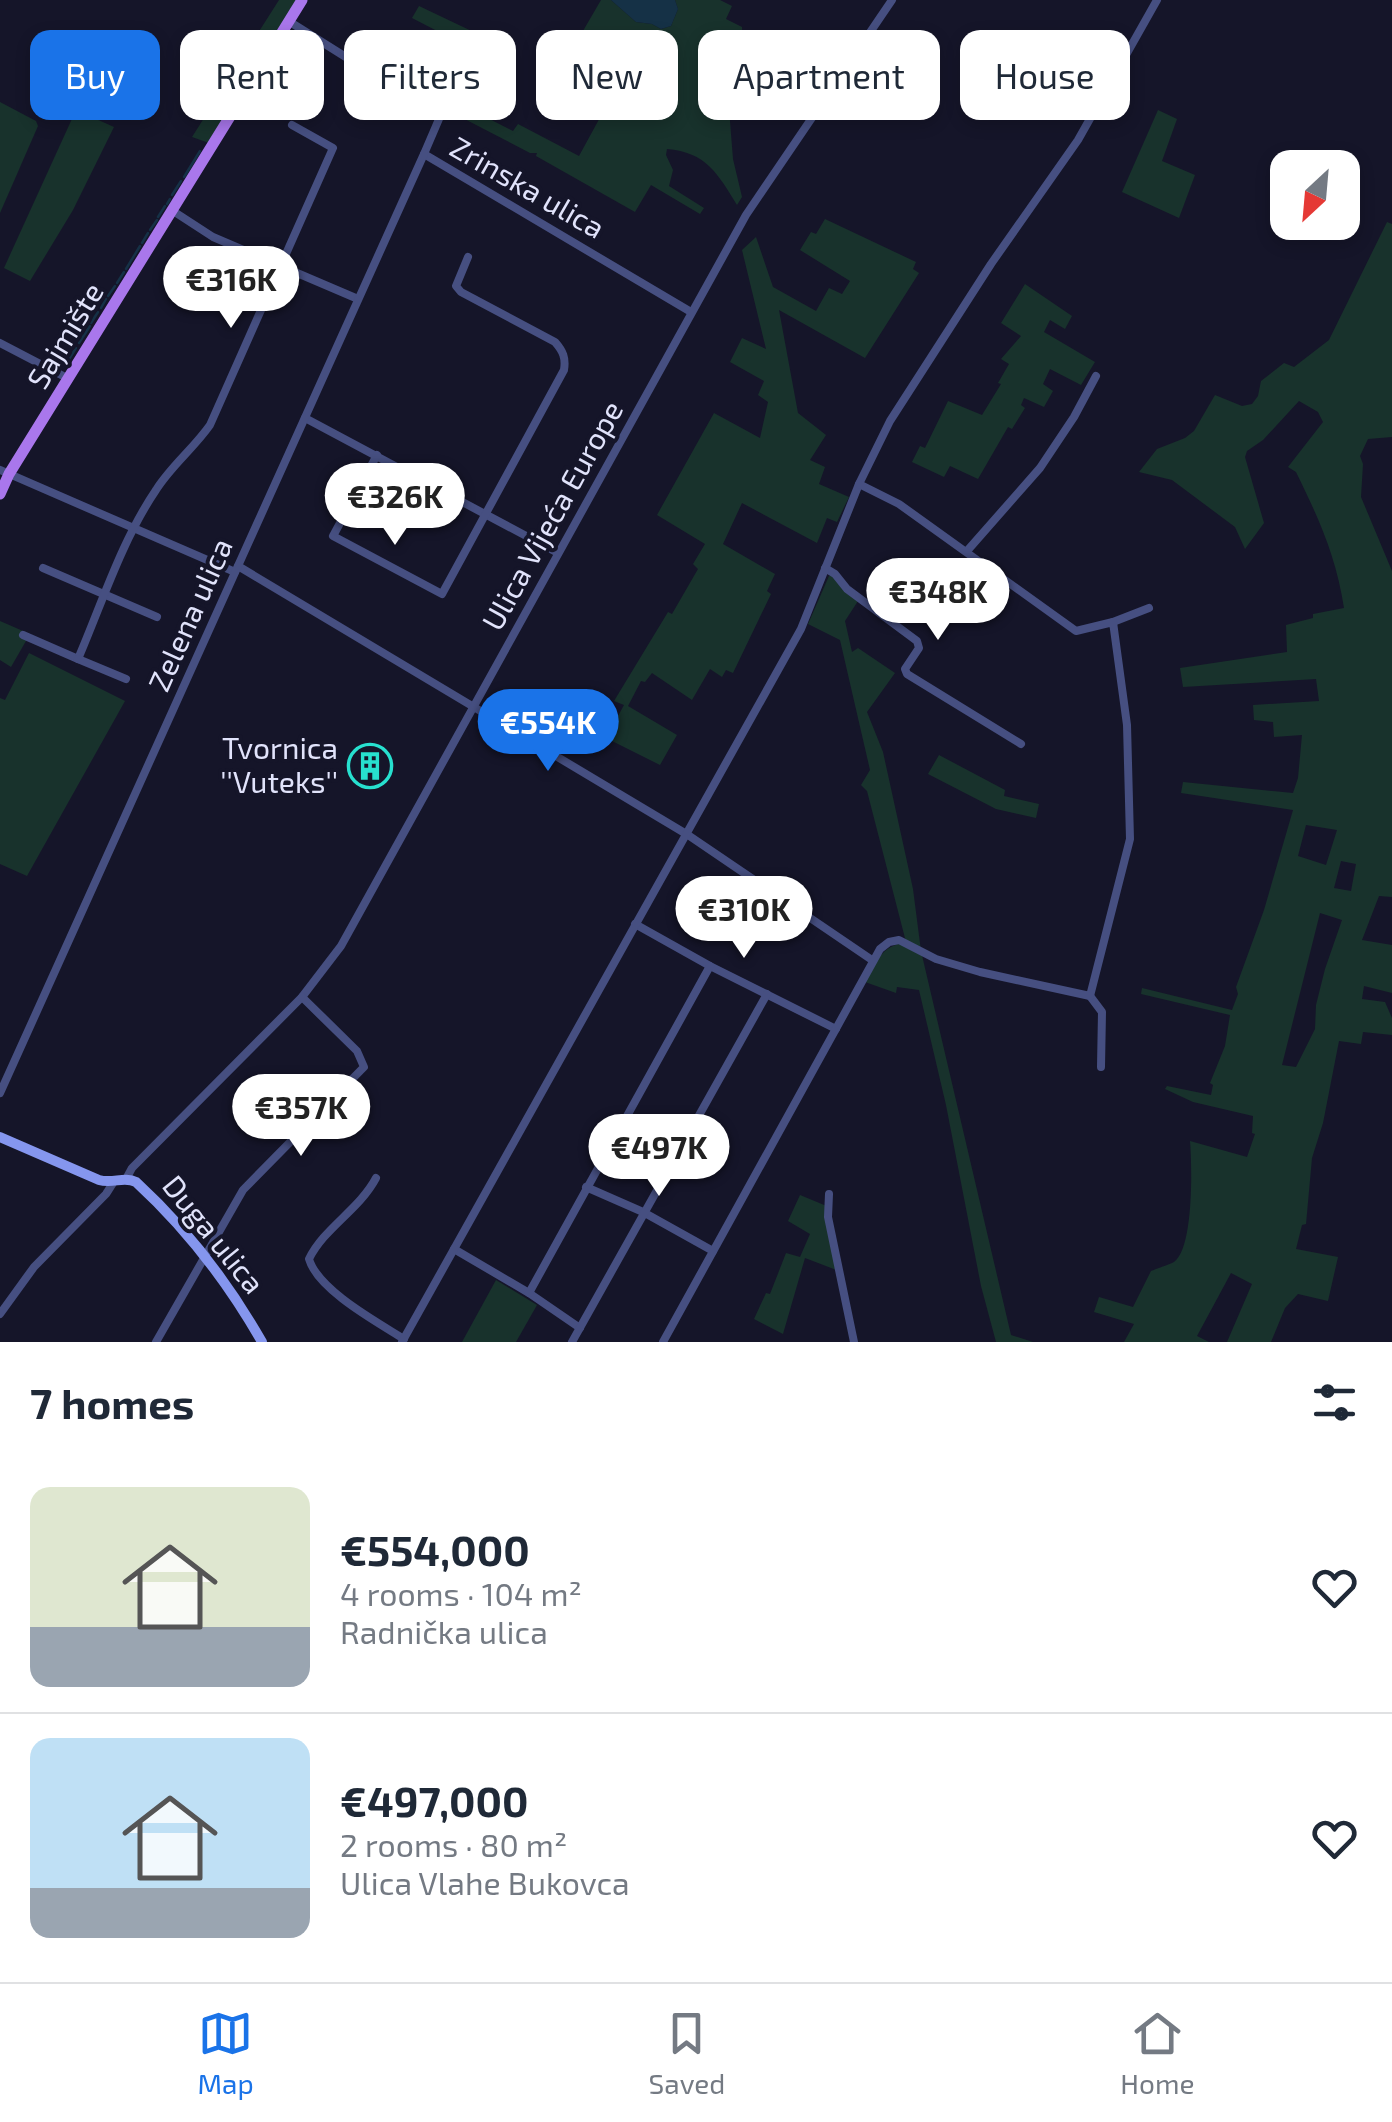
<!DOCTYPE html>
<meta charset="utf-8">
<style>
:root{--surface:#fff;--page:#f6f6f7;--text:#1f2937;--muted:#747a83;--line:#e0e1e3;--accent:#1a73e8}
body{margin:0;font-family:"Exo 2",sans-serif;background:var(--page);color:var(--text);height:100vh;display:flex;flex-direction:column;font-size:38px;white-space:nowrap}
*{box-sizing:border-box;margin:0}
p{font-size:32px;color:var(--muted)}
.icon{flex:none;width:55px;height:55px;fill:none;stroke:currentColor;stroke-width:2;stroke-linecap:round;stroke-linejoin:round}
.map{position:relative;height:1342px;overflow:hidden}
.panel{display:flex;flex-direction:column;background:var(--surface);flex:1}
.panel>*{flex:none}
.top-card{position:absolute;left:30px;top:30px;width:1332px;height:90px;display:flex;gap:20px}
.needle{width:65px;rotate:206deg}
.tools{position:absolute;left:1270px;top:150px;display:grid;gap:20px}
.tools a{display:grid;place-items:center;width:90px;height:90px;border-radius:20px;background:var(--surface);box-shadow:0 5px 15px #0003;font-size:50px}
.price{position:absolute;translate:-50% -85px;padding:0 22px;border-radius:35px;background:#fff;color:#222;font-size:32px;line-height:65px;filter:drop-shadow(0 2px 5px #0008)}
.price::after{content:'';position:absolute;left:50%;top:60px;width:30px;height:22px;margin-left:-15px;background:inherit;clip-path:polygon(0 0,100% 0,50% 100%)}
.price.current{background:var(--accent);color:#fff}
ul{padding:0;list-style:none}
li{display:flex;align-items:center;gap:30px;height:250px;padding:0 30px}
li+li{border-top:2px solid var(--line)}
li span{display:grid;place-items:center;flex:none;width:280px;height:200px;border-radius:20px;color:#555}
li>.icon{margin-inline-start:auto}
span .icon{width:120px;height:120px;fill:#fffc;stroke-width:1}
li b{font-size:42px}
h2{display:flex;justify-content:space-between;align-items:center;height:120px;padding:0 30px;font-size:42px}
.chip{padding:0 35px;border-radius:20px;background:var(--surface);box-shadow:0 5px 15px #0003;font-size:35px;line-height:90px}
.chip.current{background:var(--accent);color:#fff}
.tabs{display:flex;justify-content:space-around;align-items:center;height:140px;border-top:2px solid var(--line);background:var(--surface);font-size:28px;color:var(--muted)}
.tabs a{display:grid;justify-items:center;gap:5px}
.tabs .current{color:var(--accent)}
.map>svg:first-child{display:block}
.green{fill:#18322c;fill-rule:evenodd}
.water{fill:#153146}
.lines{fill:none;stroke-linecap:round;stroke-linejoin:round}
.stream{stroke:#153146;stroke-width:2.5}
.street{stroke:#464f81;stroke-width:8}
.secondary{stroke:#8596ee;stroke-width:10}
.primary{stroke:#a977ec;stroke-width:11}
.labels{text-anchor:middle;stroke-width:8;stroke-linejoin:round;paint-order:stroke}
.street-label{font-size:30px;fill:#e1e3fb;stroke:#151529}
.poi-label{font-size:30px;fill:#e1e3fb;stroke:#151529;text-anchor:end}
</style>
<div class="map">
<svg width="1392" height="1342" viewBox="0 0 1392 1342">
<rect width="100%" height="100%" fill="#151529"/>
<g class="green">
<polygon points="279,0 298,0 209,143 192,137"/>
<path d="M601 0H611L636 22 652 24 661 29 671 26 678 9 675 0H720L732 6 726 19 742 27 744 61 728 96 733 159 742 197 737 205C718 174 706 152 667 149L666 155 673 170 669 186 704 208 700 214 651 185 635 212 536 156 537 153H530L451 112 459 94 448 87 470 48 412 18 419 6 482 36C481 62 472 83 468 108L513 131 518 124 579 156 603 112 555 79Z"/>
<polygon points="0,102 36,121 38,126 0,213"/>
<polygon points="76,110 114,127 73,210 30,281 4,268"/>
<polygon points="1158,110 1177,119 1162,161 1195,175 1179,218 1122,192"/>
<polygon points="825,219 916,262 913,269 919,273 865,358 779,310 798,413 826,435 810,460 825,467 819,484 849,497 837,522 827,518 817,543 742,503 723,544 775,574 767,591 771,594 733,673 726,670 722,677 710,669 692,700 652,673 645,682 641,681 628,706 677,735 660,765 606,738 624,705 614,701 668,612 672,614 698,569 693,564 705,544 657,515 714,413 760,438 768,402 758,395 764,381 730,362 742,338 766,349 742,250 756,237 773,287 816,311 829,288 842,294 850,281 800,250 811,232 816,234"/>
<path d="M1387 222 1392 224V437L1368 439 1360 456 1363 464 1361 497 1392 571V897L1379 896 1362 940 1392 945V993L1364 986 1362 999 1385 1002 1392 1018V1035L1363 1032 1361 1044 1339 1041 1323 1123 1312 1158 1306 1224 1302 1225 1296 1249 1338 1257 1328 1301 1298 1294 1285 1308 1271 1342H1227L1252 1284 1231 1273 1197 1336 1209 1342H1124L1134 1324 1094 1312 1099 1297 1133 1307 1151 1271C1158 1268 1168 1265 1174 1262 1194 1248 1192 1165 1190 1141L1247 1157 1255 1134 1252 1133 1253 1116 1193 1102 1165 1089 1167 1086 1211 1095 1213 1085 1210 1083 1225 1046 1230 1015 1141 994 1142 988 1232 1010 1238 994 1236 987 1264 910 1293 810 1181 793 1183 782 1293 793 1298 778 1302 735 1274 737 1273 722 1254 720 1253 705 1319 701 1316 679 1183 687 1180 668 1287 652 1286 625 1313 618V614L1344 608C1336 556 1319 519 1296 472L1288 467 1323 422 1318 412 1299 401 1263 440 1247 451 1245 457 1264 523 1245 549 1235 527 1172 480 1139 472 1157 449 1185 438 1194 431 1215 395 1242 406 1252 404 1258 396 1261 381 1284 363 1294 367 1329 340ZM1306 825 1337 830 1326 865 1298 856ZM1341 861 1356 864 1351 891 1334 888ZM1320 913 1342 920 1325 969 1316 1005 1315 1029 1296 1067 1282 1065Z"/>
<polygon points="1025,284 1072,316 1065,329 1050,320 1044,332 1095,362 1081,385 1050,369 1043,384 1053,391 1044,407 1024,398 1021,405 1025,408 1012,429 1008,427 978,479 950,466 944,477 912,462 920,446 925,448 948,401 982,415 1001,384 998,383 1009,364 1001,359 1021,336 1001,323"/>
<path d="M829 576H834L840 586 858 601 845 621 852 652 858 648 895 673 867 712 883 752 913 889 921 951 1011 1335 1033 1342H996L981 1286 946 1105 919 990 897 987 896 993 865 982C878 960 880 947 906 942L867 791 861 785 870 770 840 640 808 624Z"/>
<polygon points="0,621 30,634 11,667 0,660"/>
<polygon points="29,653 125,701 27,876 0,864 0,698 5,700"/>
<polygon points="939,755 1005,790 1004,796 1039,804 1036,818 996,809 928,774"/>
<polygon points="800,1195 829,1207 839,1271 805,1258 783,1334 754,1319 766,1293 770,1294 786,1253 800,1257 810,1234 788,1221"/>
<polygon points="496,1280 537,1305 516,1342 462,1342"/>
</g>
<polygon class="water" points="611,0 675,0 678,9 671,26 661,29 652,24 636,22"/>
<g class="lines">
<g class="stream">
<polyline points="184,177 200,151"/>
<polyline points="172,195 181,181"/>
<polyline points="167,204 170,199"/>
<polyline points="158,217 165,206"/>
<polyline points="150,230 157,220"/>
<polyline points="142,243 148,233"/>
<polyline points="126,269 140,246"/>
<polyline points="117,283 124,272"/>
<polyline points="108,296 115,286"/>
<polyline points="101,308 106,299"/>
<polyline points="91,323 98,312"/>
<polyline points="79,343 90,326"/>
<polyline points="64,367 76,348"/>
</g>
<g class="street">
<polyline points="290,22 438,115 439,119 424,154 691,312"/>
<polyline points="173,211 213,237 358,299"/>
<polyline points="0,343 69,379"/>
<polyline points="305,418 558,553"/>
<path d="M377 455 333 536 442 594 564 370C566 358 563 351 555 342L461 292 456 286 468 257"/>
<polyline points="0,470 235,572"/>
<polyline points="967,551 1040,468 1074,417 1096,376"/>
<polyline points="238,566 688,835 872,960"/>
<polyline points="43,568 157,617"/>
<polyline points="825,568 835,574 847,589 917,641 919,648 905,669 907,674 1021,744"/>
<polyline points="1113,622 1149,608"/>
<path d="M23 635 78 659C102 603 122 540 156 490 171 466 194 448 210 425L333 148 292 125"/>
<polyline points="78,659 126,679"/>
<polyline points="635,924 710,966 836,1029"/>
<polyline points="1090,996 1102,1012 1101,1067"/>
<polyline points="0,1093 424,154"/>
<path d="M376 1178C359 1210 324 1228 309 1259 318 1290 377 1322 404 1339"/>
<polyline points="126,1179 132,1168 302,997 341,946 746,215 892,0"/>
<polyline points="586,1187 643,1212 713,1251"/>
<polyline points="829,1194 828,1217 854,1342"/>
<polyline points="454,1249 529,1293 580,1328"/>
<polyline points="529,1293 710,966"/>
<polyline points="0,1314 34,1267 106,1194 113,1183"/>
<polyline points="156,1342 243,1190 364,1067 357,1051 302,997"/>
<polyline points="402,1342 801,629 859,484 890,421 991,264 1078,140 1157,0"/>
<polyline points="572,1342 767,994"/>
<polyline points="663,1342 880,949 889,942 899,940 936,959 980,972 1090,996 1130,839 1127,725 1113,622 1076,631 899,504 859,484"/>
</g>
<path class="secondary" d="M0 1137 99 1180C113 1184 124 1176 136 1182 186 1228 229 1284 262 1342"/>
<polyline class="primary" points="0,494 9,474 302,0"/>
</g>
<defs>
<symbol id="building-ring" viewBox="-11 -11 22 22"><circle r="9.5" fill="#151529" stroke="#27e0cf" stroke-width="1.5"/><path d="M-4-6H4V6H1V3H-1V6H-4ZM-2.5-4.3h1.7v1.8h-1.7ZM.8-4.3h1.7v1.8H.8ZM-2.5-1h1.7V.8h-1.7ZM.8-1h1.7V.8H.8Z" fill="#27e0cf"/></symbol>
</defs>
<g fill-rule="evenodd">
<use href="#building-ring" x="345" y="741" width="50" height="50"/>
</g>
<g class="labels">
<g class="street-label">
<text transform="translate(527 188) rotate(30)" y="10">Zrinska ulica</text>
<text transform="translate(66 336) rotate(-59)" y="10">Sajmište</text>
<text transform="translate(553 516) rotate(-61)" y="10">Ulica Vijeća Europe</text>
<text transform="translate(191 615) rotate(-66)" y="10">Zelena ulica</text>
<text transform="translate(213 1235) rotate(51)" y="10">Duga ulica</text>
</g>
<g class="poi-label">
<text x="338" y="759">Tvornica<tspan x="338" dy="34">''Vuteks''</tspan></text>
</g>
</g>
</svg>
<div class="tools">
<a><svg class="needle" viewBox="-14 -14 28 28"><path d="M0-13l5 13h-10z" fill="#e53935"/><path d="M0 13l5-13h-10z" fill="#747a83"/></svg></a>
</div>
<b class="price" style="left:231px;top:331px">€316K</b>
<b class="price" style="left:395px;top:548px">€326K</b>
<b class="price" style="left:938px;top:643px">€348K</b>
<b class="price current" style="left:548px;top:774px">€554K</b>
<b class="price" style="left:744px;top:961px">€310K</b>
<b class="price" style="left:301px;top:1159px">€357K</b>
<b class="price" style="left:659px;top:1199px">€497K</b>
<div class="top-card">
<a class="chip current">Buy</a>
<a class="chip">Rent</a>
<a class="chip">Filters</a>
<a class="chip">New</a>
<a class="chip">Apartment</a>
<a class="chip">House</a>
</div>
</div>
<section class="panel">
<h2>7 homes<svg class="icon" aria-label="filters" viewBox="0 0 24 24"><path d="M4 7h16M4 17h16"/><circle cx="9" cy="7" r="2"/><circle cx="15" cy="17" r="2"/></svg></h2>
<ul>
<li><span style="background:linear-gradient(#dfe7d0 70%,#9aa5b1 0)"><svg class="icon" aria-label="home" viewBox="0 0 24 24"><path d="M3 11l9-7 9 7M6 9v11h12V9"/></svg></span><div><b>€554,000</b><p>4 rooms · 104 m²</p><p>Radnička ulica</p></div><svg class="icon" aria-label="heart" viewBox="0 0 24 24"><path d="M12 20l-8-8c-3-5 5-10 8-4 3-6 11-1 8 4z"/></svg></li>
<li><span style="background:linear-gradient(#bfe0f5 75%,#9aa5b1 0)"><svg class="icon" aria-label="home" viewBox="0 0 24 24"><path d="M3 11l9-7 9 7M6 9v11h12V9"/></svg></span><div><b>€497,000</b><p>2 rooms · 80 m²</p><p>Ulica Vlahe Bukovca</p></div><svg class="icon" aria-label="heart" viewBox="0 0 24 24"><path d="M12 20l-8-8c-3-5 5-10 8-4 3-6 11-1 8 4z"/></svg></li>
</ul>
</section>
<nav class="tabs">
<a class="current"><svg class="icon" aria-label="map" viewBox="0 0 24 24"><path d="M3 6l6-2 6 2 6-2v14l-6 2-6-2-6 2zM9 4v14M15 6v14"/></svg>Map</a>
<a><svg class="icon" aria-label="saved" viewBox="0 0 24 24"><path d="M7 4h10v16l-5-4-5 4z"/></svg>Saved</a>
<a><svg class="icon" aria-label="home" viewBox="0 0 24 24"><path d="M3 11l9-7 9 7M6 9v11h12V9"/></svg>Home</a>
</nav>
